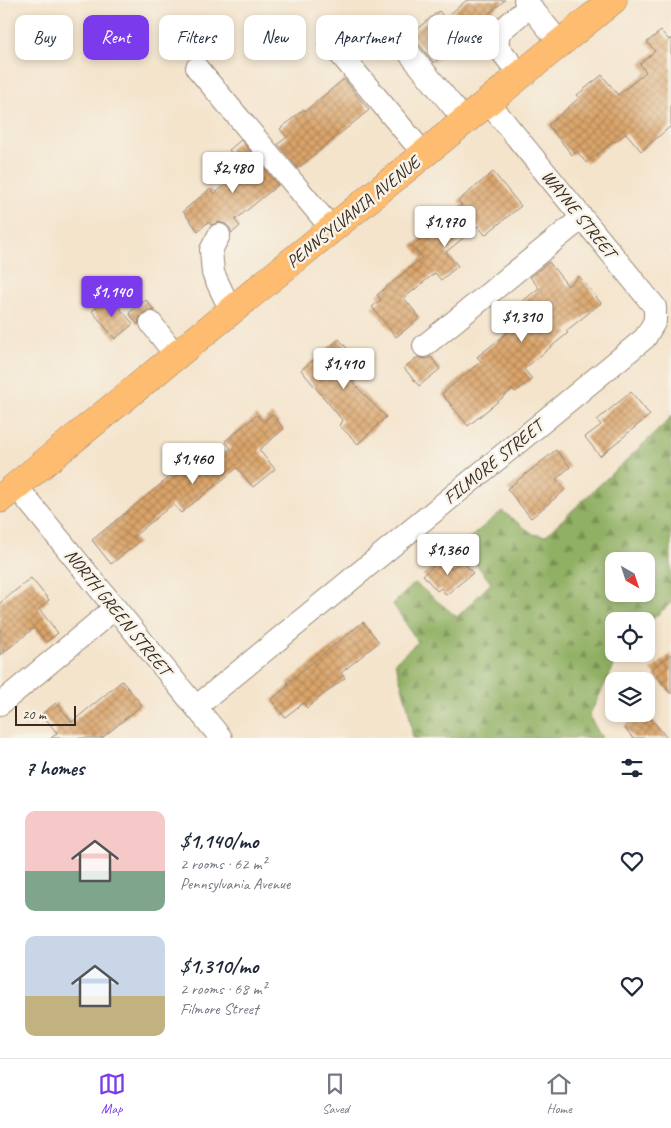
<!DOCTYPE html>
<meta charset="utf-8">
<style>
:root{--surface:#fff;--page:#f2f2f3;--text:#1f2937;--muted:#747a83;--line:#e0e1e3;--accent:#7c3aed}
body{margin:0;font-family:Caveat,sans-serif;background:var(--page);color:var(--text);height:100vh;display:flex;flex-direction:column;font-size:19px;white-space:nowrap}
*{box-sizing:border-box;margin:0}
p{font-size:16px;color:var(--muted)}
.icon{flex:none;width:28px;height:28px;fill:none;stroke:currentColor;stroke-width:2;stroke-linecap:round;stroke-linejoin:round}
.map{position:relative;height:738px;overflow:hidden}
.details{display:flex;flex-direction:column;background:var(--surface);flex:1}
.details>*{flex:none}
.banner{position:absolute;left:15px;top:15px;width:641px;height:45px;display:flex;gap:10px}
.needle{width:32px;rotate:141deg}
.fabs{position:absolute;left:605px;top:552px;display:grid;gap:10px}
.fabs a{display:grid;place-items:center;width:50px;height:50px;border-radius:10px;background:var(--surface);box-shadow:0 2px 8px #0003;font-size:25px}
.scale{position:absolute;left:15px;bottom:12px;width:61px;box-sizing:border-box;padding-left:5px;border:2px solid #3b2a1e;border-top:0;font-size:14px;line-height:18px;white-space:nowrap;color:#3b2a1e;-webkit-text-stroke:4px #f7f3e8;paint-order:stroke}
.price{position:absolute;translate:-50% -42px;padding:0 11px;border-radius:5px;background:#fff;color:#222;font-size:16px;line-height:32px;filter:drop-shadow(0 1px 2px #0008)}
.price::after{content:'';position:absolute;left:50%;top:30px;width:15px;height:11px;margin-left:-8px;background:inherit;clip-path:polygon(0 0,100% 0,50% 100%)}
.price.selected{background:var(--accent);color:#fff}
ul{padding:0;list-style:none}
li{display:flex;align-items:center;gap:15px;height:125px;padding:0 25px}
li span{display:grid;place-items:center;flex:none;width:140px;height:100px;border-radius:10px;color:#555}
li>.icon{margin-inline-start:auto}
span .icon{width:60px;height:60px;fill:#fffc;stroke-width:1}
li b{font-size:21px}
h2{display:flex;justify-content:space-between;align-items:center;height:60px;padding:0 25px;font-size:21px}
.pill{padding:0 18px;border-radius:10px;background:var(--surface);box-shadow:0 2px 8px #0003;font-size:18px;line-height:45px}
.pill.selected{background:var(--accent);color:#fff}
.tab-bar{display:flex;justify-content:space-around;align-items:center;height:70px;border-top:1px solid var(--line);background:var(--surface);font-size:14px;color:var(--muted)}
.tab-bar a{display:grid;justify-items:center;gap:2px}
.tab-bar .selected{color:var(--accent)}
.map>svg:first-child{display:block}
.forest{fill:url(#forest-firs);stroke:#666d40;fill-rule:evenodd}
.building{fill:url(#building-cross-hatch)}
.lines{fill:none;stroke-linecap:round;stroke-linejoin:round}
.minor-casing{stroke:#988775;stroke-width:24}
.major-casing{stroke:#988775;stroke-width:29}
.minor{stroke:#fff;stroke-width:22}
.major{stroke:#febc70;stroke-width:28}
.labels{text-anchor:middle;stroke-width:5;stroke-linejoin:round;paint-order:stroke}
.street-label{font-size:18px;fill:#3b2a1e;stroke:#f7f3e8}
</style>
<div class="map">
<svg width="671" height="738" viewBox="0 0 671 738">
<defs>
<pattern id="forest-firs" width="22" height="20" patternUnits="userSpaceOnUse" patternTransform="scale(1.25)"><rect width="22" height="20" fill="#90b063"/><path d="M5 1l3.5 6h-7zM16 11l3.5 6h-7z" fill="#778f51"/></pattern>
<pattern id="building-cross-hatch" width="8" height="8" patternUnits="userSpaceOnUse" patternTransform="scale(1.25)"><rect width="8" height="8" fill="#daa46b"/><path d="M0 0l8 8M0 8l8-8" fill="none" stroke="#b28657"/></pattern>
</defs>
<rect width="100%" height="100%" fill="#f7f3e8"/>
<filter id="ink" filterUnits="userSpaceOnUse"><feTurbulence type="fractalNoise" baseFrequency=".02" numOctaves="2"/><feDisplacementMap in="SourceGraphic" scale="10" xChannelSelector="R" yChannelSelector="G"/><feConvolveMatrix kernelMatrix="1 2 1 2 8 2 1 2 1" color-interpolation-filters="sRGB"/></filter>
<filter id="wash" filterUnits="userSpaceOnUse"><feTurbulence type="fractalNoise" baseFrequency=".0096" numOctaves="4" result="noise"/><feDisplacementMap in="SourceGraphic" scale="20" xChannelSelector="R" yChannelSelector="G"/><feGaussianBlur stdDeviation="1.12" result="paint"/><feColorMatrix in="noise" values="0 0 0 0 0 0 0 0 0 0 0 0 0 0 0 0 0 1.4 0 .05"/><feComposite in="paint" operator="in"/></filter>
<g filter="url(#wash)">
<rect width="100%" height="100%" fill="#f4e4cc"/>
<path class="forest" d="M671 415V603L646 625V621H614V654H620L589 716 602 738H413L408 707 395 662 418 642 393 604 415 583 457 617 491 583 461 545 502 511 533 534 545 536 668 421ZM614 561H646V594H614Z"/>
<g id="blocks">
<g class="building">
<polygon points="467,0 505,0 461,37 463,39 434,63 411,34 439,11 445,18"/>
<polygon points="336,30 348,44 345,43 339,42 332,45 329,51 328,57 330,62 317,45"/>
<polygon points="661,31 669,40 671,38 671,126 641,151 626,133 615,142 614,141 586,163 577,151 572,155 548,125 579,98 577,95 602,75 618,95 646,72 640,64 655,51 647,42"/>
<polygon points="344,79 369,110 298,168 278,144 287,137 280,129 304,109 305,111"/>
<polygon points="241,140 278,185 235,220 240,226 232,233 230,228 226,224 219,222 211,225 208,222 198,231 183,211 210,189 214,194 245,169 229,150"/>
<polygon points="493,172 521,206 485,235 478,226 446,252 458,266 441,280 435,273 404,298 420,318 396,337 372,307 381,300 377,295 422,258 412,246 462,205 458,201"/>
<polygon points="549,262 568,286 579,276 601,303 566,331 568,333 524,369 532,379 515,392 513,389 468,426 442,394 481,361 477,357 513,328 504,316 539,288 530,277"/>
<polygon points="110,296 133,324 115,339 92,311"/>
<polygon points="146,300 155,311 149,310 143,313 139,318 138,325 129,313"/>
<polygon points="339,339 366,371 352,382 386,417 358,444 339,425 343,421 301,370"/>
<polygon points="418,357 426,359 431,357 440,369 419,386 404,368"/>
<polygon points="631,392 650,415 600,456 585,437 601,425 597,420"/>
<polygon points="272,414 284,429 259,450 275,469 253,487 237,468 181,513 173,504 133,537 138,543 111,564 92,540 192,459 202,472 231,448 225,441 257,415 263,422"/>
<polygon points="556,450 570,467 556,479 565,490 531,518 507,489"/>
<polygon points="443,559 451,569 462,560 473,573 446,595 441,588 437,591 423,575"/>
<polygon points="31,578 49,600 39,609 58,633 46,642 34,628 0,655 0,603"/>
<polygon points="363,622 379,642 341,673 345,678 324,694 307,708 303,703 285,717 271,700 289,685 287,683"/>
<polygon points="671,654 671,694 651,670"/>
<polygon points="122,681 142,705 102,738 51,738 57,733 42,714 56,703 72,722"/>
<polygon points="646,712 667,738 633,738 624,727 641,714 646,714"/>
</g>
</g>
</g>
<g filter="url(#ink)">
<use href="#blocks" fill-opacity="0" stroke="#988775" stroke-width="1"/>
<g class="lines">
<defs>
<g id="minor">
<polyline points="525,0 560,43"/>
<polyline points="391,31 465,121"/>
<polyline points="341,55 424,154"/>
<polyline points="197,68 332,229"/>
<polyline points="521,76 497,46 499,32 530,6"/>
<polyline points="219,235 211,250 213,273 231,311"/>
<polyline points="151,323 176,356"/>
<polyline points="424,346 582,218"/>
<polyline points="16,486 221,738"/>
<polyline points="0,704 115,608"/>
<polyline points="196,707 645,338 655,321 655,307 488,102"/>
</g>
<polyline id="major" points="0,499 613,0"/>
</defs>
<use href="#minor" class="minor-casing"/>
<use href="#major" class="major-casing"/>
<use href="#minor" class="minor"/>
<use href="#major" class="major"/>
</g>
</g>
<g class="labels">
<g class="street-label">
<text transform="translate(353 212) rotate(-39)" y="6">PENNSYLVANIA AVENUE</text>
<text transform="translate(579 214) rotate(51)" y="6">WAYNE STREET</text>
<text transform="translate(493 462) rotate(-39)" y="6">FILMORE STREET</text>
<text transform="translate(118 612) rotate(51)" y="6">NORTH GREEN STREET</text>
</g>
</g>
</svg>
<div class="fabs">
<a><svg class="needle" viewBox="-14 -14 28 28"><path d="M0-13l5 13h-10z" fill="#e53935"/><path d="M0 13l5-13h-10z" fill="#747a83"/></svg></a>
<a><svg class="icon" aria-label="locate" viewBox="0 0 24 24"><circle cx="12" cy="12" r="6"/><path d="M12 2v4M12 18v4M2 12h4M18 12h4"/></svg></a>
<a><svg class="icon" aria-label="layers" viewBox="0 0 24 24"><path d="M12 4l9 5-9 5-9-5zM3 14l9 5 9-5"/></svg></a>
</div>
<div class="scale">20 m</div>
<b class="price" style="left:233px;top:194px">$2,480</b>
<b class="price" style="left:445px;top:248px">$1,970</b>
<b class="price selected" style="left:112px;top:318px">$1,140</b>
<b class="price" style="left:522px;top:343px">$1,310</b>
<b class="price" style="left:344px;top:390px">$1,410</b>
<b class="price" style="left:193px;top:485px">$1,460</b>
<b class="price" style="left:448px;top:576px">$1,360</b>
<div class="banner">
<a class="pill">Buy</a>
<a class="pill selected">Rent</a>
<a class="pill">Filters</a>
<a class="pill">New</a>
<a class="pill">Apartment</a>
<a class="pill">House</a>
</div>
</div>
<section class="details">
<h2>7 homes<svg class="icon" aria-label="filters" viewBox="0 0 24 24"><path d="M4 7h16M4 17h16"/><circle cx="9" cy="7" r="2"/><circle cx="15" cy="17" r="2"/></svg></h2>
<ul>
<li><span style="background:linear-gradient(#f6c9c9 60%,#7fa58c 0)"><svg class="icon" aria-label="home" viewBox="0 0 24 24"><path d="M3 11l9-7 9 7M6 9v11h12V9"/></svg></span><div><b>$1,140/mo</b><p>2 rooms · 62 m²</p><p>Pennsylvania Avenue</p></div><svg class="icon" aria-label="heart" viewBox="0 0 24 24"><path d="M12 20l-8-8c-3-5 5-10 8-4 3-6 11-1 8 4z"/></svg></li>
<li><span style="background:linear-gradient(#c9d6e8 60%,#c2b280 0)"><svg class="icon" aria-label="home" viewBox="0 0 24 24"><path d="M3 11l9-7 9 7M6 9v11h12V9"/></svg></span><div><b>$1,310/mo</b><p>2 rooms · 68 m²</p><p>Filmore Street</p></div><svg class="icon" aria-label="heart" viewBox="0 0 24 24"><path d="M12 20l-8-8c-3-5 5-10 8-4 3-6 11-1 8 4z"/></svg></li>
</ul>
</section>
<nav class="tab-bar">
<a class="selected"><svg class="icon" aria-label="map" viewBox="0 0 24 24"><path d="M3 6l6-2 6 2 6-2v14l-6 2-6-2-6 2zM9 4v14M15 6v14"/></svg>Map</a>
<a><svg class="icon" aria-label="saved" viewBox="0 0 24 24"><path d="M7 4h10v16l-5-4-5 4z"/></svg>Saved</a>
<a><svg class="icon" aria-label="home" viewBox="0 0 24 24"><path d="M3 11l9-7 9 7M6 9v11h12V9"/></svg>Home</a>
</nav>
